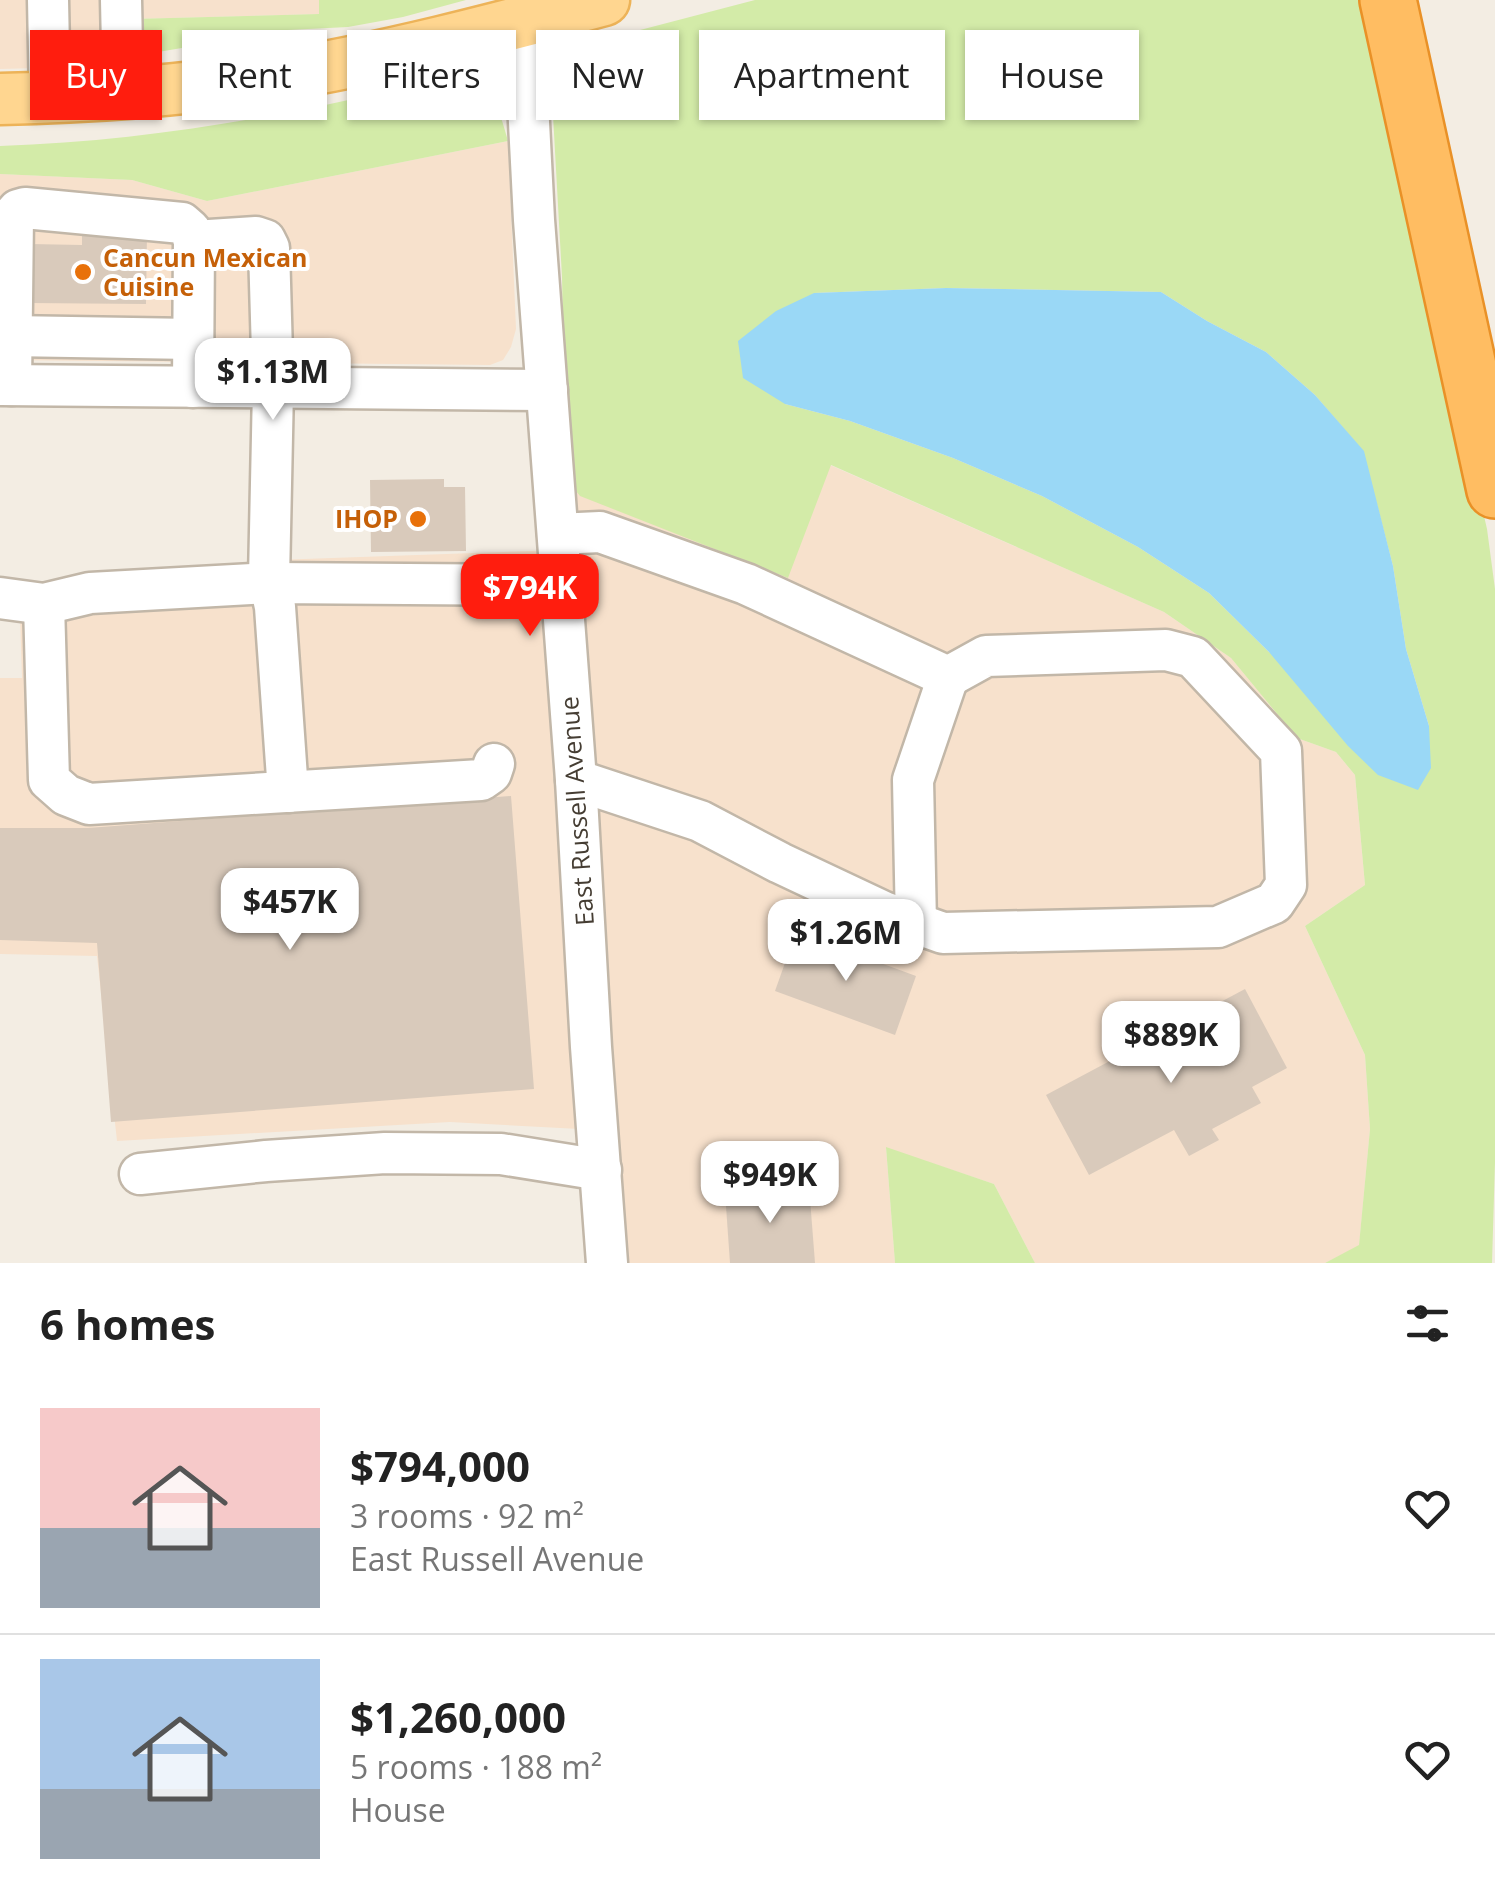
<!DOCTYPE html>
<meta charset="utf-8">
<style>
:root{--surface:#fff;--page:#f6f6f6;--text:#222;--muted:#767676;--line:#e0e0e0;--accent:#ff1d0e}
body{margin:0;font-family:"Open Sans",sans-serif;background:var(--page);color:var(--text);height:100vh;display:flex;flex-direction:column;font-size:38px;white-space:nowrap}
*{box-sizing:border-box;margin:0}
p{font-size:32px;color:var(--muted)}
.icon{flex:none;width:55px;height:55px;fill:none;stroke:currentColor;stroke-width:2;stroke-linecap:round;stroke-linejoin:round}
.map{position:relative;height:1263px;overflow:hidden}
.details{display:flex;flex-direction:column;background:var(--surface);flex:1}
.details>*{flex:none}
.guide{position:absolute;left:30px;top:30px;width:1435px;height:90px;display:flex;gap:20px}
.price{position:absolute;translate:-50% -85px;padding:0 22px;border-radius:20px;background:#fff;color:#222;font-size:32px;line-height:65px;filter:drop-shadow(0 2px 5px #0008)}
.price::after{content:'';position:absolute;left:50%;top:60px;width:30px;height:22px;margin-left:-15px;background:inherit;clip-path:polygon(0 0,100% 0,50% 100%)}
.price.current{background:var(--accent);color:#fff}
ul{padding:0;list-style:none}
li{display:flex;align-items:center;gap:30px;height:250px;padding:0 40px}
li+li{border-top:2px solid var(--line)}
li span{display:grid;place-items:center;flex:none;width:280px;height:200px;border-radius:0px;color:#555}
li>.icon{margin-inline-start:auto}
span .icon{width:120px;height:120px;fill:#fffc;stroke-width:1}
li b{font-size:42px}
h2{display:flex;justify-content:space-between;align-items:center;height:120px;padding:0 40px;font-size:42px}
.chip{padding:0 35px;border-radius:0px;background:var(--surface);box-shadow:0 2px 8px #0004;font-size:35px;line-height:90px}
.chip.current{background:var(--accent);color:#fff}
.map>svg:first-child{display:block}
.commercial{fill:#f7e1cc}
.green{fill:#d3eba8;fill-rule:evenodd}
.water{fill:#9ad8f6}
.building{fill:#d9cabb}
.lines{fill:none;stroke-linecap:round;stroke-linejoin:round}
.minor-casing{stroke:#c2b7a8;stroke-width:45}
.major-casing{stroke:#edb358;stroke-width:55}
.highway-casing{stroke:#e99127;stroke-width:60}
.minor{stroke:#fff;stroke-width:40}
.major{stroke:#ffd690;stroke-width:50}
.highway{stroke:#ffbd62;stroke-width:55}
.food-dot{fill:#e8710a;stroke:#fff;stroke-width:4}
.labels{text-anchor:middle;stroke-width:8;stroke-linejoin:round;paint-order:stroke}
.food-label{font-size:25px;font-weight:bold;fill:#c56008;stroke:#fff;text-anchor:start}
.street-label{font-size:25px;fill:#453d33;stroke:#fff}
</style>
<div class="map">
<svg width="1495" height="1263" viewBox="0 0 1495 1263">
<rect width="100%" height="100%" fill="#f3ede3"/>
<g class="commercial">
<polygon points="0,0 105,0 106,42 99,53 88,63 76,67 0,69"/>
<polygon points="131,0 319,0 320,14 132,19"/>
<polygon points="508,141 516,329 511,347 503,360 490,365 0,360 0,174 132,180 207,201"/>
<polygon points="830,465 1164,612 1231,658 1297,738 1336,752 1355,775 1365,885 1305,926 1365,1055 1370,1129 1359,1246 1325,1263 1035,1263 994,1184 886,1148 895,1263 624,1263 566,479"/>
<polygon points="559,550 598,1130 450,1122 117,1141 97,956 0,954 0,678 22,678 20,616 275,560"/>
</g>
<g class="green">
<path d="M319 0H466L403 17 348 27 288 30 158 52C136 48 136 38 132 19L319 14Z"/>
<path d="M755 0H1365L1487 529 1495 589V1162L1492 1263H1325L1359 1245 1370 1129 1365 1055 1305 926 1365 885 1355 775 1336 752 1297 738 1231 658 1164 612 831 465 788 578 580 496 566 479 562 277 551 79 555 59 567 51 598 41ZM946 288 1161 292 1207 321 1266 352 1315 395 1363 451 1393 566 1406 649 1429 726 1269 652 1209 593 1138 547 1042 496 953 458 850 421 785 404 814 293Z"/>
<path d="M446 77C491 81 497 101 508 141L207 201 132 180 0 174V146C150 141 301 114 446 77Z"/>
<polygon points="886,1147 994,1184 1035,1263 895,1263"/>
</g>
<polygon class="water" points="946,288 1161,292 1207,321 1266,352 1315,395 1364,451 1393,566 1406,649 1429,726 1431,768 1418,790 1378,775 1348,746 1269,652 1209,593 1138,547 1042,496 953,458 850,421 785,404 743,378 738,341 776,311 814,293"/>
<g class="building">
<polygon points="82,231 147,232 146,304 29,303 30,244 82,245"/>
<polygon points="444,479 444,487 465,487 466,551 371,552 370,480"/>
<polygon points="511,796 534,1089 111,1122 97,943 0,940 0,828 88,828"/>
<polygon points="796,932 916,976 895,1035 775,991"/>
<polygon points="1245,989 1287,1068 1252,1087 1261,1103 1212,1129 1219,1140 1189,1156 1174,1130 1089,1175 1046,1095"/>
<polygon points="809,1186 815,1263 730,1263 725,1192"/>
</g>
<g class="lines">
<defs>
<g id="minor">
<polyline points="48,0 50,98"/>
<polyline points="121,0 123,94"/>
<polyline points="532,0 533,19 526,64 534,220 576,780 591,1047 607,1263"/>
<polyline points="194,241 256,237 265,240 269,248 273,388 269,579 275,607 288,792"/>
<polyline points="10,336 193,339"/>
<polyline points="0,385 547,390"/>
<polyline points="11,385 13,216 18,210 25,208 182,223 190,230 194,241 193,387"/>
<polyline points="558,534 600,532 746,584 948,677 986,656 1166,650 1193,657 1281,751 1286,885 1274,903 1218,927 943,933 884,912 780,863 700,821 576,780"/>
<polyline points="0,598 44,604 90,593 270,583 561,585"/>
<polyline points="44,604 49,780 66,795 89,804 481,780 491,773 494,764"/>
<polyline points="916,924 913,780 948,677"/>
<polyline points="140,1174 266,1161 385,1153 501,1154 601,1170"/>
</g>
<path id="major" d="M0 99C92 97 184 91 275 76 386 58 495 29 604 0"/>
<polyline id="highway" points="1388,0 1495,490"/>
</defs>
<use href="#minor" class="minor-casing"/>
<use href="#major" class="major-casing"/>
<use href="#highway" class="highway-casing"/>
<use href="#minor" class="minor"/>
<use href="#major" class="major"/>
<use href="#highway" class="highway"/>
</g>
<g class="food-dot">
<circle cx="83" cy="272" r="10"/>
<circle cx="418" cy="519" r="10"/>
</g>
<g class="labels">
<g class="food-label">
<text x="103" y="267">Cancun Mexican<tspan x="103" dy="29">Cuisine</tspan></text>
<text x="398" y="528" text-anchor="end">IHOP</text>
</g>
<g class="street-label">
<text transform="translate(577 811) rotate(-94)" y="9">East Russell Avenue</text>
</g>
</g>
</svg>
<b class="price" style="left:273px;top:423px">$1.13M</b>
<b class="price current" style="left:530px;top:639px">$794K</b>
<b class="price" style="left:290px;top:953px">$457K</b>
<b class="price" style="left:846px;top:984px">$1.26M</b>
<b class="price" style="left:1171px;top:1086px">$889K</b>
<b class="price" style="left:770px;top:1226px">$949K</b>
<div class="guide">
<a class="chip current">Buy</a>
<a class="chip">Rent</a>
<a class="chip">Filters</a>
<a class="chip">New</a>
<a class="chip">Apartment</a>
<a class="chip">House</a>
</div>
</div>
<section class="details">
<h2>6 homes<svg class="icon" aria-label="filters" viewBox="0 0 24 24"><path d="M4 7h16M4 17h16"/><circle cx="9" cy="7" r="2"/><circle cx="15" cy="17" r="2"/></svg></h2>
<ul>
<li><span style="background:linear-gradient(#f6c9c9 60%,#9aa5b1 0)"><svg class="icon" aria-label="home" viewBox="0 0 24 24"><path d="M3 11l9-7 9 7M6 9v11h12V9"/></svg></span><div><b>$794,000</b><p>3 rooms · 92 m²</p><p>East Russell Avenue</p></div><svg class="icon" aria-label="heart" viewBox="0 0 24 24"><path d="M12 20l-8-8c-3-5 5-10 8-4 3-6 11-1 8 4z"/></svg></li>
<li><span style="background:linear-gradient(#a9c7e8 65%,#9aa5b1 0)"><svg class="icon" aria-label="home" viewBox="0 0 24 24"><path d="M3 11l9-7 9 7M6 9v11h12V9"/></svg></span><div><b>$1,260,000</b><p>5 rooms · 188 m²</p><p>House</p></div><svg class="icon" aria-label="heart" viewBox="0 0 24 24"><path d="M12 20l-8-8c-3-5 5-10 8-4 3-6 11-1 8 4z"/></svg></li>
</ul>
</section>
